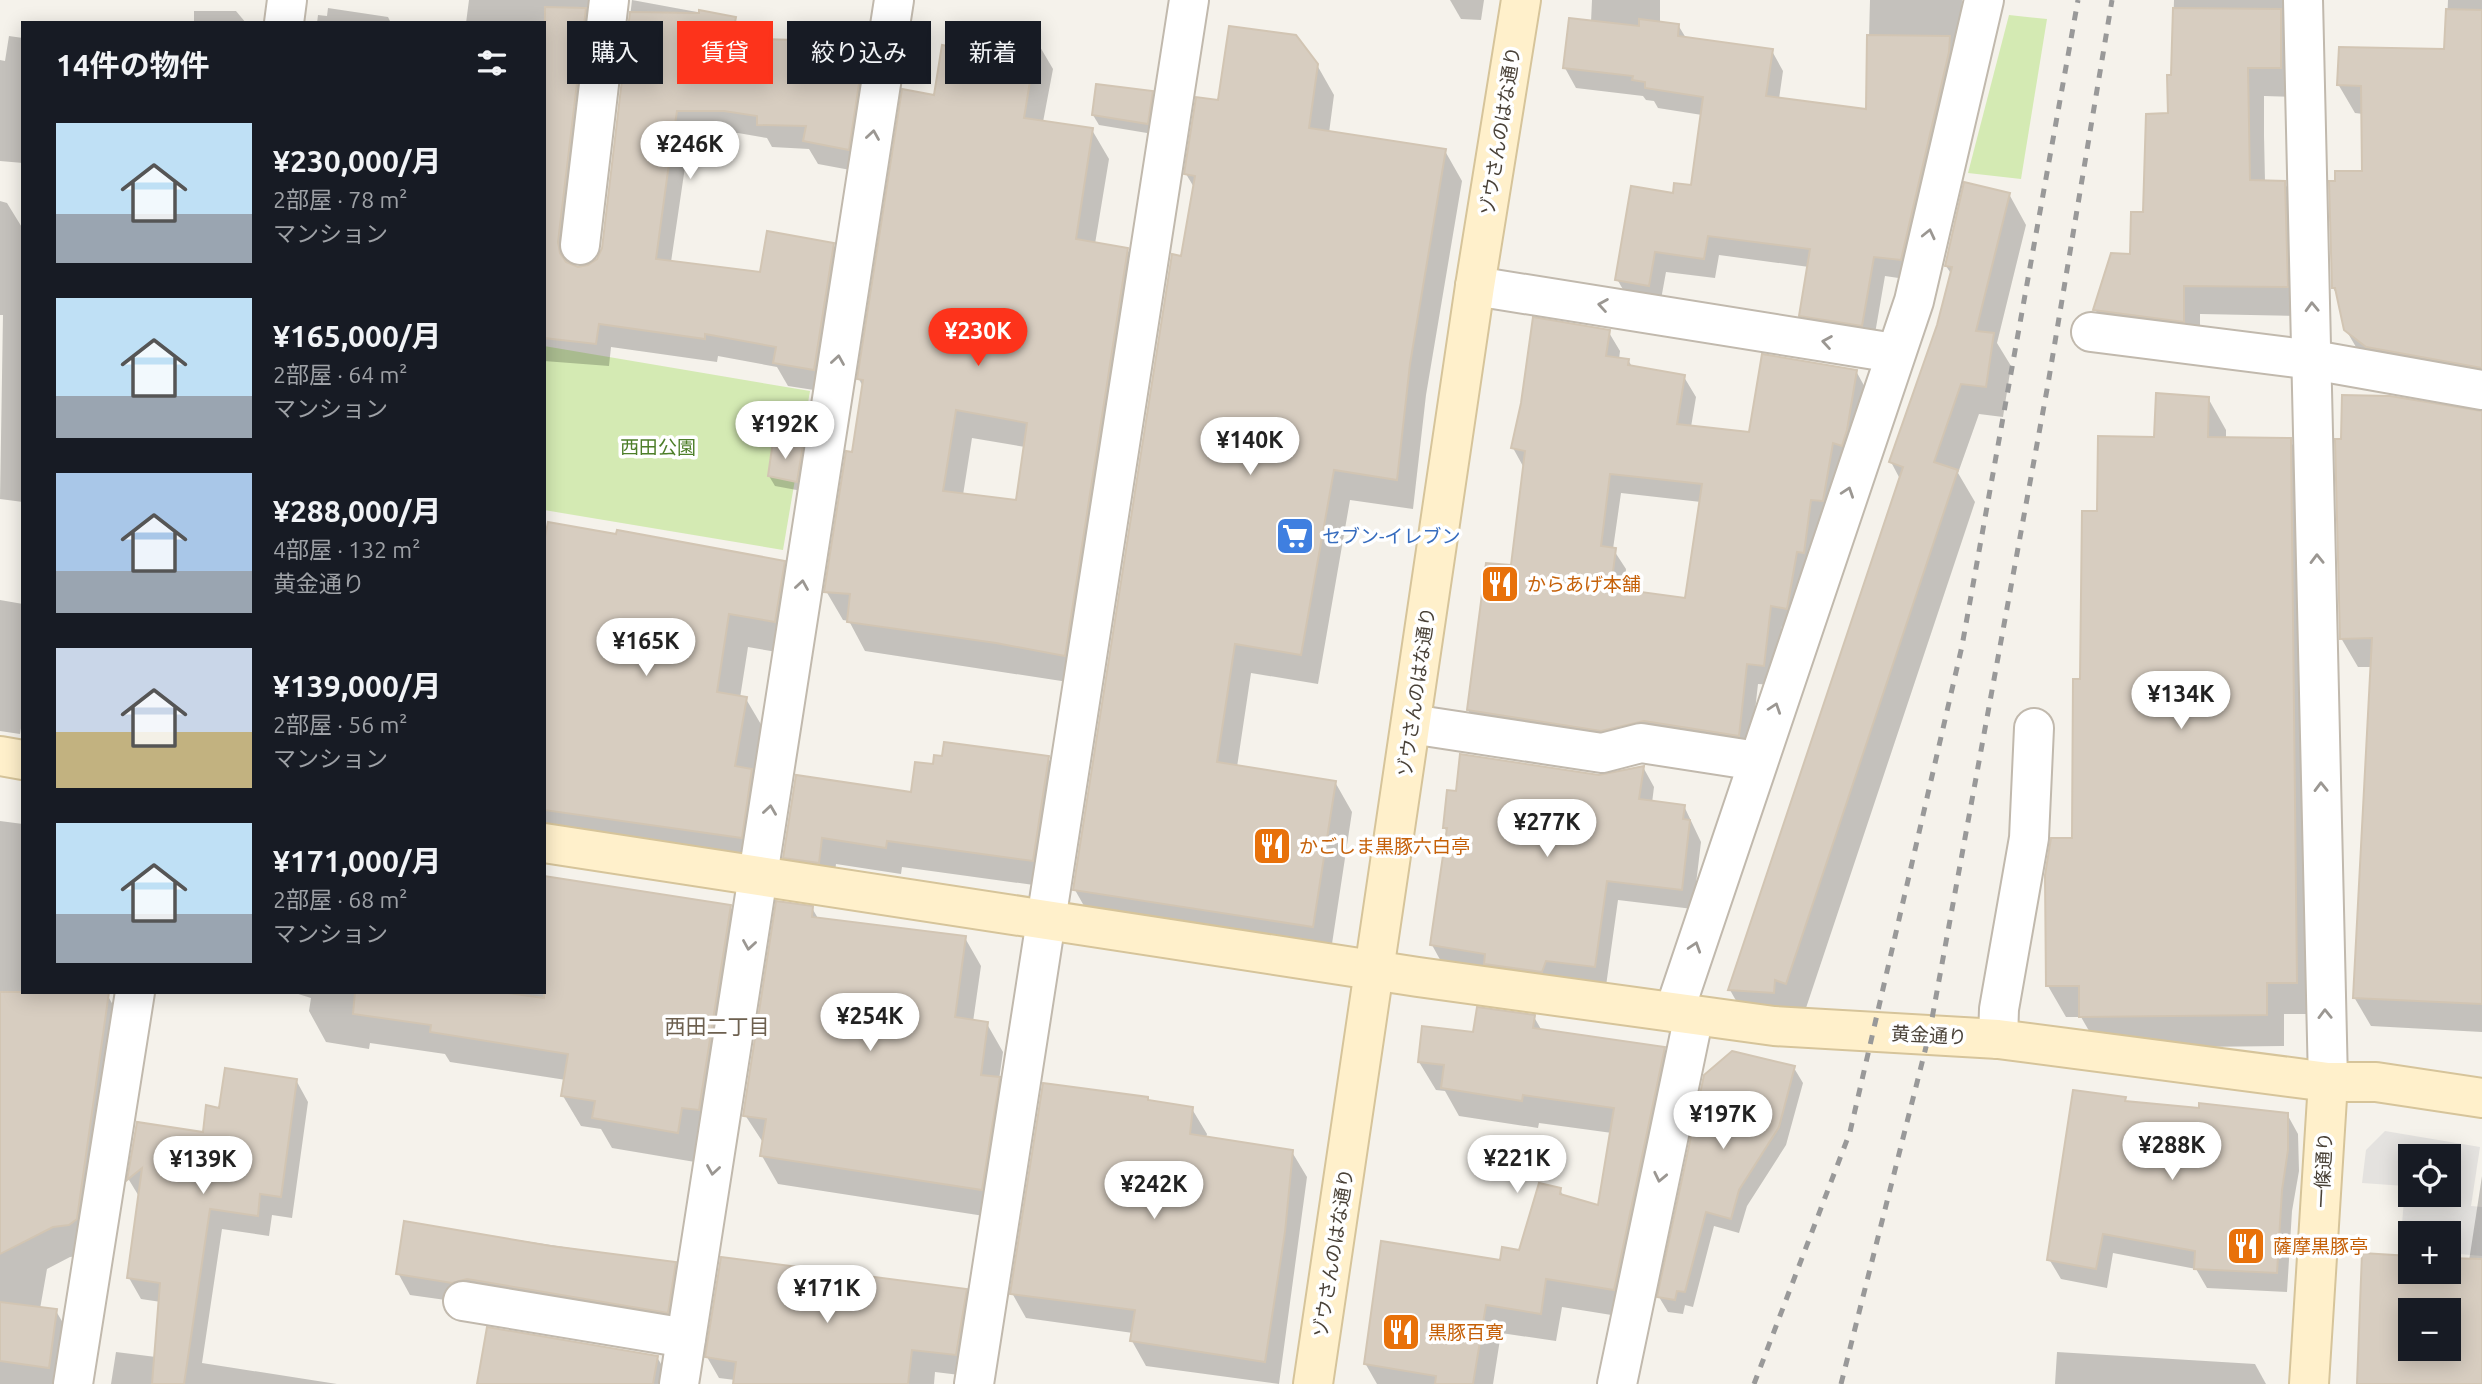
<!DOCTYPE html>
<html lang="ja">
<meta charset="utf-8">
<style>
:root{--surface:#171b24;--page:#242831;--text:#f1f3f6;--muted:#9ea1a6;--accent:#fd331b}
body{margin:0;font-family:Ubuntu,"Noto Sans JP",sans-serif;background:var(--page);color:var(--text);height:100vh;display:flex;flex-direction:column;font-size:26px;white-space:nowrap}
*{box-sizing:border-box;margin:0}
p{font-size:23px;color:var(--muted)}
.icon{flex:none;width:38px;height:38px;fill:none;stroke:currentColor;stroke-width:2;stroke-linecap:round;stroke-linejoin:round}
.map{position:relative;flex:1;overflow:hidden}
.sheet{position:absolute;left:21px;top:21px;width:525px;height:973px;display:flex;flex-direction:column;background:var(--surface);border-radius:0px;box-shadow:0 4px 18px #0003}
.sheet>*{flex:none}
.top-card{position:absolute;left:567px;top:21px;width:665px;height:63px;display:flex;gap:14px}
.buttons{position:absolute;left:2398px;top:1144px;display:grid;gap:14px}
.buttons a{display:grid;place-items:center;width:63px;height:63px;border-radius:0px;background:var(--surface);box-shadow:0 4px 18px #0003;font-size:35px}
.price{position:absolute;translate:-50% -60px;padding:0 16px;border-radius:24px;background:#fff;color:#222;font-size:23px;line-height:46px;filter:drop-shadow(0 2px 4px #0008)}
.price::after{content:'';position:absolute;left:50%;top:42px;width:21px;height:16px;margin-left:-10px;background:inherit;clip-path:polygon(0 0,100% 0,50% 100%)}
.price.current{background:var(--accent);color:#fff}
ul{padding:0;list-style:none}
li{display:flex;align-items:center;gap:21px;height:175px;padding:0 35px}
li span{display:grid;place-items:center;flex:none;width:196px;height:140px;border-radius:0px;color:#555}
li>.icon{margin-inline-start:auto}
span .icon{width:84px;height:84px;fill:#fffc;stroke-width:1}
li b{font-size:30px}
h2{display:flex;justify-content:space-between;align-items:center;height:84px;padding:0 35px;font-size:30px}
.tag{padding:0 24px;border-radius:0px;background:var(--surface);box-shadow:0 4px 18px #0003;font-size:24px;line-height:63px}
.tag.current{background:var(--accent);color:#fff}
.map>svg:first-child{display:block}
.green{fill:#d4eab3}
.parking{fill:#e4e2df;fill-rule:evenodd}
.shadow{fill:#0003;fill-rule:evenodd}
.building{fill:#d7cdc0;stroke:#d2c5b3;stroke-width:2;fill-rule:evenodd}
.lines{fill:none;stroke-linecap:round;stroke-linejoin:round}
.street-casing{stroke:#c1b9ad;stroke-width:42}
.secondary-casing{stroke:#d6c49a;stroke-width:42}
.street{stroke:#fff;stroke-width:38}
.secondary{stroke:#fff0cb;stroke-width:38}
.rail{stroke:#999;stroke-width:5;stroke-dasharray:9 9;stroke-linecap:butt}
.oneway{stroke:#9b9792}
.labels{text-anchor:middle;stroke-width:7;stroke-linejoin:round;paint-order:stroke}
.street-label{font-size:19px;fill:#4a4238;stroke:#fff}
.park-label{font-size:19px;fill:#4d7e29;stroke:#fff}
.shop-label{font-size:19px;fill:#366cbe;stroke:#fff;text-anchor:start}
.food-label{font-size:19px;fill:#c56008;stroke:#fff;text-anchor:start}
.neighbourhood-label{font-size:21px;fill:#6d604f;stroke:#fff}
</style>
<div class="map">
<svg width="2482" height="1384" viewBox="0 0 2482 1384">
<rect width="100%" height="100%" fill="#f5f2eb"/>
<g class="green">
<polygon points="2009,15 2047,19 2021,179 1968,173"/>
<polygon points="544,346 810,391 783,550 544,510"/>
</g>
<path class="parking" d="M2385 1131 2480 1147 2471 1206 2482 1207V1256L2448 1253V1234H2410V1251L2400 1250 2405 1186 2362 1183 2366 1150ZM2410 1157H2448V1195H2410Z"/>
<g class="shadow">
<polygon points="469,0 594,0 602,15 571,266 577,268 589,267 598,260 603,248 632,0 735,19 747,41 861,44 874,67 861,172 818,164 809,149 772,147 767,138 738,133 690,133 671,262 761,274 833,244 846,267 827,392 788,386 777,367 718,356 717,362 611,347 609,366 544,361 544,23 466,23"/>
<polygon points="1450,0 1484,0 1481,20 1461,19"/>
<polygon points="1592,0 1660,0 1660,23 1678,25 1686,38 1772,51 1783,71 1779,99 1867,111 1870,0 1962,0 1960,74 1912,280 1885,276 1873,345 1813,336 1801,315 1809,267 1719,255 1715,278 1666,272 1660,305 1629,300 1617,279 1674,195 1692,187 1702,115 1658,108 1654,101 1646,100 1643,96 1576,88 1565,68 1591,22"/>
<polygon points="2174,0 2299,0 2297,97 2264,96 2264,135 2265,182 2284,182 2301,211 2303,316 2200,314 2200,350 2111,338 2095,309 2132,256 2145,214 2170,115"/>
<polygon points="2448,0 2482,0 2482,393 2363,359 2346,330 2339,298 2333,288 2364,173 2363,114 2355,113 2338,84 2446,51"/>
<polygon points="328,8 388,17 391,23 317,23 318,15 327,16"/>
<polygon points="194,11 236,11 246,23 194,23"/>
<polygon points="9,36 23,38 23,163 0,161 0,60 5,61"/>
<path d="M1036 40 1053 69 1043 122 1092 130 1109 159 1095 244 1127 249 1144 278 1081 684 865 651 849 621 843 620 826 591 853 454 863 387 859 379 936 97 965 51ZM972 438 1025 447 1017 502 963 495Z"/>
<polygon points="1317,65 1334,95 1329,133 1445,151 1462,181 1426,395 1413,509 1350,500 1318,684 1251,673 1237,767 1335,782 1352,812 1330,957 1092,920 1075,890 1195,189 1186,174 1219,102"/>
<polygon points="1152,93 1158,103 1153,134 1099,125 1093,115"/>
<polygon points="2009,194 2026,225 1997,343 2011,366 2003,417 1979,414 1958,473 1975,502 1804,1014 1747,1020 1730,990 1900,479 1891,462 1939,326 1952,275 1946,266"/>
<polygon points="0,201 7,203 23,229 23,502 0,499 3,315 0,315"/>
<path d="M1608 331 1620 351 1619 359 1628 360 1633 368 1684 377 1696 397 1691 427 1750 434 1856 371 1867 391 1798 628 1782 626 1774 685 1758 684 1750 755 1480 730 1468 710 1513 567 1524 468 1513 448ZM1621 493 1701 502 1687 600 1624 592 1626 569 1613 549Z"/>
<polygon points="2208,398 2226,430 2226,439 2290,440 2308,472 2314,1014 2284,1014 2284,1046 2099,1048 2081,1017 2066,1017 2048,986 2074,840 2081,681 2099,513 2156,439"/>
<polygon points="2482,413 2482,1032 2371,1026 2354,997 2372,667 2358,667 2341,638"/>
<polygon points="802,446 808,457 802,491 775,486 769,476"/>
<polygon points="544,545 784,562 803,596 794,655 748,647 740,698 746,699 766,733 760,871 544,840"/>
<polygon points="0,600 23,604 23,717 20,734 0,731"/>
<polygon points="1048,758 1064,784 1048,887 902,867 901,874 836,864 833,889 800,884 785,857 797,777 912,794 934,766"/>
<polygon points="1643,767 1654,787 1652,803 1684,806 1701,842 1693,909 1618,900 1606,986 1443,965 1432,945 1448,834 1444,827 1457,793 1599,776"/>
<polygon points="0,821 23,824 23,992 108,996 125,1027 87,1255 70,1257 47,1269 40,1309 56,1311 74,1342 68,1384 0,1384"/>
<polygon points="730,906 748,937 695,1162 612,1148 601,1129 581,1126 563,1096 566,1080 450,1062 445,1054 370,1043 369,1049 326,1042 309,1011 311,998 292,992 544,992"/>
<polygon points="812,908 819,920 965,938 981,966 973,1022 987,1024 1003,1052 999,1080 1015,1107 997,1218 778,1184 762,1156 764,1144 745,1115"/>
<polygon points="1534,1017 1542,1031 1664,1048 1680,1077 1630,1318 1562,1307 1556,1341 1501,1333 1493,1384 1377,1384 1365,1363 1520,1252 1560,1190 1564,1197 1600,1207 1612,1133 1539,1123 1538,1128 1459,1116 1445,1091 1436,1090 1419,1062 1475,1034"/>
<polygon points="1794,1068 1803,1083 1786,1145 1747,1206 1739,1233 1714,1226 1693,1307 1685,1305 1683,1314 1668,1312 1659,1297 1705,1076"/>
<polygon points="296,1080 308,1102 292,1218 272,1215 269,1236 222,1229 202,1363 337,1384 111,1384 116,1352 156,1357 161,1302 141,1299 129,1278 140,1198 129,1180 138,1124 204,1134 220,1110"/>
<polygon points="2125,1099 2127,1103 2287,1114 2298,1134 2299,1171 2292,1211 2287,1292 2207,1288 2196,1269 2113,1253 2107,1288 2061,1279 2049,1259"/>
<polygon points="1149,1102 1192,1109 1207,1134 1206,1138 1292,1152 1307,1177 1279,1384 1146,1366 1132,1341 1133,1333 1026,1318 1012,1293"/>
<path d="M2482 1176V1384H2357L2410 1272H2448L2469 1261ZM2410 1311H2448V1349H2410Z"/>
<polygon points="406,1223 675,1264 687,1285 680,1333 410,1295 398,1273"/>
<polygon points="966,1291 978,1312 968,1376 935,1372 934,1384 734,1384 735,1380 719,1378 707,1357"/>
<polygon points="2057,1352 2255,1364 2266,1384 2055,1384"/>
<polygon points="657,1357 669,1378 668,1384 479,1384"/>
</g>
<g class="building">
<polygon points="545,7 586,8 558,242 560,253 566,262 578,267 588,265 597,259 602,248 630,12 699,13 699,10 736,17 732,38 862,42 862,64 849,150 803,141 806,126 757,125 757,116 724,111 677,111 667,178 656,259 760,272 767,231 834,243 814,370 773,363 776,347 705,334 705,339 599,324 596,344 544,338"/>
<polygon points="2173,8 2281,9 2281,68 2248,68 2250,180 2285,181 2288,287 2184,286 2184,322 2093,310 2111,253 2130,254 2131,212 2143,212 2146,114 2168,113 2167,75 2171,75"/>
<polygon points="2446,9 2482,10 2482,368 2366,347 2344,330 2335,288 2332,288 2329,181 2335,181 2335,171 2362,171 2361,86 2337,85 2339,47 2444,49"/>
<polygon points="1569,18 1639,26 1639,19 1679,24 1678,36 1773,49 1766,96 1866,109 1867,35 1950,36 1949,52 1901,260 1874,257 1862,326 1799,316 1810,249 1708,236 1704,259 1655,252 1649,286 1615,280 1631,186 1673,193 1674,183 1691,185 1703,97 1645,88 1645,82 1632,80 1633,76 1563,68"/>
<polygon points="1229,26 1296,35 1318,64 1309,128 1446,149 1410,364 1397,480 1334,470 1301,655 1235,644 1217,762 1336,781 1313,927 1073,890 1172,254 1181,256 1195,176 1184,174 1196,97 1218,100"/>
<path d="M996 32 1037 39 1024 118 1093 128 1076 239 1128 248 1065 656 996 643 847 622 850 594 824 592 846 451 852 452 863 380 857 379 902 89 934 95 942 45 964 49 965 43 980 46 982 36 995 38ZM956 410 1027 423 1016 500 943 491Z"/>
<polygon points="1096,84 1153,91 1148,124 1092,115"/>
<polygon points="1964,182 2010,193 1976,331 1994,333 1986,387 1961,384 1934,462 1958,470 1786,984 1775,980 1774,993 1728,990 1903,467 1889,462 1937,325 1952,267 1945,266"/>
<path d="M1533 317 1610 330 1606 356 1629 359 1628 365 1685 375 1677 424 1749 432 1762 354 1857 370 1847 430 1842 446 1833 443 1823 501 1811 500 1804 553 1797 552 1787 609 1771 606 1764 666 1747 664 1739 736 1644 721 1601 731 1467 710 1486 563 1511 565 1525 451 1511 448 1521 403ZM1610 474 1702 484 1685 598 1611 588 1616 548 1601 546Z"/>
<polygon points="2156,393 2209,397 2208,437 2291,438 2297,983 2267,983 2267,1015 2079,1017 2079,986 2046,986 2045,875 2051,838 2072,838 2073,679 2080,679 2082,511 2097,511 2098,436 2154,437"/>
<polygon points="2342,395 2390,396 2482,411 2482,1004 2353,998 2372,638 2340,639 2335,439 2341,439"/>
<polygon points="773,441 803,445 797,482 768,476"/>
<polygon points="548,522 616,534 617,530 785,561 775,622 729,614 717,692 747,697 735,766 752,769 742,838 544,810 544,542"/>
<polygon points="944,742 1049,756 1033,861 887,841 886,848 822,838 819,863 783,858 796,775 911,792 915,762 933,764 934,755 942,756"/>
<polygon points="1460,754 1599,775 1644,766 1639,799 1685,805 1683,819 1690,820 1682,890 1607,881 1595,967 1546,961 1542,972 1484,964 1485,954 1430,945 1447,828 1443,828 1447,790 1456,791"/>
<polygon points="544,876 731,905 699,1110 682,1108 678,1133 592,1118 595,1101 561,1096 568,1054 430,1032 431,1025 353,1014 355,992 500,992 544,998"/>
<polygon points="776,901 813,906 812,917 966,936 955,1017 988,1022 981,1075 1000,1077 982,1190 760,1156 766,1119 743,1116"/>
<polygon points="0,992 109,992 77,1219 69,1225 53,1227 0,1254"/>
<polygon points="1477,1007 1535,1015 1533,1028 1665,1047 1614,1290 1546,1279 1541,1314 1486,1305 1473,1384 1435,1384 1436,1376 1364,1364 1381,1241 1500,1260 1502,1247 1519,1250 1539,1183 1561,1188 1560,1194 1598,1205 1614,1108 1523,1095 1522,1101 1441,1088 1444,1065 1418,1062 1422,1026 1473,1032"/>
<polygon points="1732,1051 1795,1066 1779,1127 1739,1190 1731,1219 1706,1212 1685,1292 1677,1291 1675,1300 1657,1297 1704,1075"/>
<polygon points="225,1068 297,1079 281,1197 260,1194 258,1216 210,1209 184,1384 152,1384 160,1283 127,1278 142,1168 127,1180 137,1122 203,1132 206,1105 219,1108"/>
<polygon points="1043,1083 1148,1097 1148,1100 1193,1107 1190,1134 1293,1150 1285,1232 1265,1362 1130,1341 1135,1310 1010,1294"/>
<polygon points="2073,1090 2126,1097 2125,1101 2199,1108 2199,1103 2288,1113 2288,1150 2282,1190 2277,1273 2194,1269 2195,1251 2103,1234 2096,1269 2047,1260"/>
<polygon points="404,1221 551,1246 676,1262 668,1313 467,1279 452,1283 396,1274"/>
<path d="M2362 1253 2410 1256V1272H2448V1258L2482 1259V1384H2357ZM2410 1311H2448V1349H2410Z"/>
<polygon points="721,1257 967,1289 956,1355 912,1350 908,1384 733,1384 736,1362 705,1357"/>
<polygon points="0,1302 57,1309 49,1368 0,1361"/>
<polygon points="487,1327 658,1356 653,1384 477,1384"/>
</g>
<g class="lines">
<defs>
<g id="street">
<polyline points="2303,0 2328,1082"/>
<polyline points="284,23 287,0"/>
<polyline points="580,245 609,0"/>
<polyline points="1475,286 1894,353"/>
<polyline points="2091,332 2313,360 2482,390"/>
<polyline points="1411,724 1602,753 1641,743 1757,761"/>
<polyline points="1674,1012 1914,301 1984,0"/>
<polyline points="1998,1039 1999,1009 2029,838 2034,728"/>
<polyline points="463,1301 686,1338"/>
<polyline points="73,1384 135,992"/>
<polyline points="679,1384 894,0"/>
<polyline points="974,1384 1189,0"/>
<polyline points="1617,1384 1694,1015"/>
</g>
<g id="secondary">
<polyline points="0,756 23,760"/>
<polyline points="544,843 1418,977 1774,1026 1998,1039 2328,1082 2376,1082 2482,1098"/>
<polyline points="1313,1384 1475,286 1521,0"/>
<polyline points="2309,1384 2328,1082"/>
</g>
</defs>
<use href="#street" class="street-casing"/>
<use href="#secondary" class="secondary-casing"/>
<use href="#street" class="street"/>
<use href="#secondary" class="secondary"/>
<g class="rail">
<polyline points="1754,1384 1850,1132 1962,646 2078,0"/>
<polyline points="1841,1384 1929,1035 2048,384 2112,0"/>
</g>
</g>
<defs><path id="oneway-chevron" d="M-2-3.5L2.5 0L-2 3.5" fill="none" stroke-width="1.6" stroke-linecap="round" stroke-linejoin="round" transform="scale(1.75)"/></defs>
<g class="oneway">
<use href="#oneway-chevron" transform="translate(873 135) rotate(-81)"/>
<use href="#oneway-chevron" transform="translate(1929 234) rotate(-77)"/>
<use href="#oneway-chevron" transform="translate(1603 305) rotate(-171)"/>
<use href="#oneway-chevron" transform="translate(2312 307) rotate(-92)"/>
<use href="#oneway-chevron" transform="translate(1827 342) rotate(-171)"/>
<use href="#oneway-chevron" transform="translate(838 360) rotate(-81)"/>
<use href="#oneway-chevron" transform="translate(1848 492) rotate(-71)"/>
<use href="#oneway-chevron" transform="translate(2317 559) rotate(-91)"/>
<use href="#oneway-chevron" transform="translate(802 585) rotate(-81)"/>
<use href="#oneway-chevron" transform="translate(1775 708) rotate(-71)"/>
<use href="#oneway-chevron" transform="translate(2321 787) rotate(-91)"/>
<use href="#oneway-chevron" transform="translate(770 810) rotate(-82)"/>
<use href="#oneway-chevron" transform="translate(749 945) rotate(99)"/>
<use href="#oneway-chevron" transform="translate(1695 947) rotate(-72)"/>
<use href="#oneway-chevron" transform="translate(2325 1014) rotate(-91)"/>
<use href="#oneway-chevron" transform="translate(713 1170) rotate(99)"/>
<use href="#oneway-chevron" transform="translate(1660 1177) rotate(102)"/>
</g>
<defs>
<symbol id="supermarket-square" viewBox="-11 -11 22 22"><rect x="-9" y="-9" width="18" height="18" rx="4" fill="#3f7fe0" stroke="#fff"/><path d="M-6-5.5h2.5l.6 2H6L4.5 2H-2.5L-4.4-4H-6ZM-1.5 3.2a1.3 1.3 0 1 0 .1 0ZM3 3.2a1.3 1.3 0 1 0 .1 0Z" fill="#fff"/></symbol>
<symbol id="restaurant-square" viewBox="-11 -11 22 22"><rect x="-9" y="-9" width="18" height="18" rx="4" fill="#e8710a" stroke="#fff"/><path d="M-5-6h1v4h1v-4h1v4h1v-4h1v5L-1.5 .5V6h-2V.5L-5-1ZM5-6V6H3V1.5H1.5Q1.5-4 5-6Z" fill="#fff"/></symbol>
</defs>
<g fill-rule="evenodd">
<use href="#supermarket-square" x="1273" y="514" width="44" height="44"/>
<use href="#restaurant-square" x="1478" y="562" width="44" height="44"/>
<use href="#restaurant-square" x="1250" y="824" width="44" height="44"/>
<use href="#restaurant-square" x="2224" y="1224" width="44" height="44"/>
<use href="#restaurant-square" x="1379" y="1310" width="44" height="44"/>
</g>
<g class="labels">
<g class="street-label">
<text transform="translate(1500 131) rotate(-81)" y="7">ゾウさんのはな通り</text>
<text transform="translate(1416 692) rotate(-82)" y="7">ゾウさんのはな通り</text>
<text transform="translate(1929 1035) rotate(3)" y="7">黄金通り</text>
<text transform="translate(2323 1170) rotate(-87)" y="7">一條通り</text>
<text transform="translate(1333 1253) rotate(-81)" y="7">ゾウさんのはな通り</text>
</g>
<g class="park-label">
<text x="658" y="454">西田公園</text>
</g>
<g class="shop-label">
<text x="1322" y="543">セブン-イレブン</text>
</g>
<g class="food-label">
<text x="1527" y="591">からあげ本舗</text>
<text x="1299" y="853">かごしま黒豚六白亭</text>
<text x="2273" y="1253">薩摩黒豚亭</text>
<text x="1428" y="1339">黒豚百寛</text>
</g>
<g class="neighbourhood-label">
<text x="717" y="1034">西田二丁目</text>
</g>
</g>
</svg>
<div class="buttons">
<a><svg class="icon" aria-label="locate" viewBox="0 0 24 24"><circle cx="12" cy="12" r="6"/><path d="M12 2v4M12 18v4M2 12h4M18 12h4"/></svg></a>
<a>+</a>
<a>−</a>
</div>
<b class="price" style="left:690px;top:181px">¥246K</b>
<b class="price current" style="left:978px;top:368px">¥230K</b>
<b class="price" style="left:785px;top:461px">¥192K</b>
<b class="price" style="left:1250px;top:477px">¥140K</b>
<b class="price" style="left:646px;top:678px">¥165K</b>
<b class="price" style="left:2181px;top:731px">¥134K</b>
<b class="price" style="left:1547px;top:859px">¥277K</b>
<b class="price" style="left:870px;top:1053px">¥254K</b>
<b class="price" style="left:1723px;top:1151px">¥197K</b>
<b class="price" style="left:2172px;top:1182px">¥288K</b>
<b class="price" style="left:1517px;top:1195px">¥221K</b>
<b class="price" style="left:203px;top:1196px">¥139K</b>
<b class="price" style="left:1154px;top:1221px">¥242K</b>
<b class="price" style="left:827px;top:1325px">¥171K</b>
<div class="top-card">
<a class="tag">購入</a>
<a class="tag current">賃貸</a>
<a class="tag">絞り込み</a>
<a class="tag">新着</a>
</div>
<section class="sheet">
<h2>14件の物件<svg class="icon" aria-label="filters" viewBox="0 0 24 24"><path d="M4 7h16M4 17h16"/><circle cx="9" cy="7" r="2"/><circle cx="15" cy="17" r="2"/></svg></h2>
<ul>
<li><span style="background:linear-gradient(#bfe0f5 65%,#9aa5b1 0)"><svg class="icon" aria-label="home" viewBox="0 0 24 24"><path d="M3 11l9-7 9 7M6 9v11h12V9"/></svg></span><div><b>¥230,000/月</b><p>2部屋 · 78 m²</p><p>マンション</p></div></li>
<li><span style="background:linear-gradient(#bfe0f5 70%,#9aa5b1 0)"><svg class="icon" aria-label="home" viewBox="0 0 24 24"><path d="M3 11l9-7 9 7M6 9v11h12V9"/></svg></span><div><b>¥165,000/月</b><p>2部屋 · 64 m²</p><p>マンション</p></div></li>
<li><span style="background:linear-gradient(#a9c7e8 70%,#9aa5b1 0)"><svg class="icon" aria-label="home" viewBox="0 0 24 24"><path d="M3 11l9-7 9 7M6 9v11h12V9"/></svg></span><div><b>¥288,000/月</b><p>4部屋 · 132 m²</p><p>黄金通り</p></div></li>
<li><span style="background:linear-gradient(#c9d6e8 60%,#c2b280 0)"><svg class="icon" aria-label="home" viewBox="0 0 24 24"><path d="M3 11l9-7 9 7M6 9v11h12V9"/></svg></span><div><b>¥139,000/月</b><p>2部屋 · 56 m²</p><p>マンション</p></div></li>
<li><span style="background:linear-gradient(#bfe0f5 65%,#9aa5b1 0)"><svg class="icon" aria-label="home" viewBox="0 0 24 24"><path d="M3 11l9-7 9 7M6 9v11h12V9"/></svg></span><div><b>¥171,000/月</b><p>2部屋 · 68 m²</p><p>マンション</p></div></li>
</ul>
</section>
</div>
